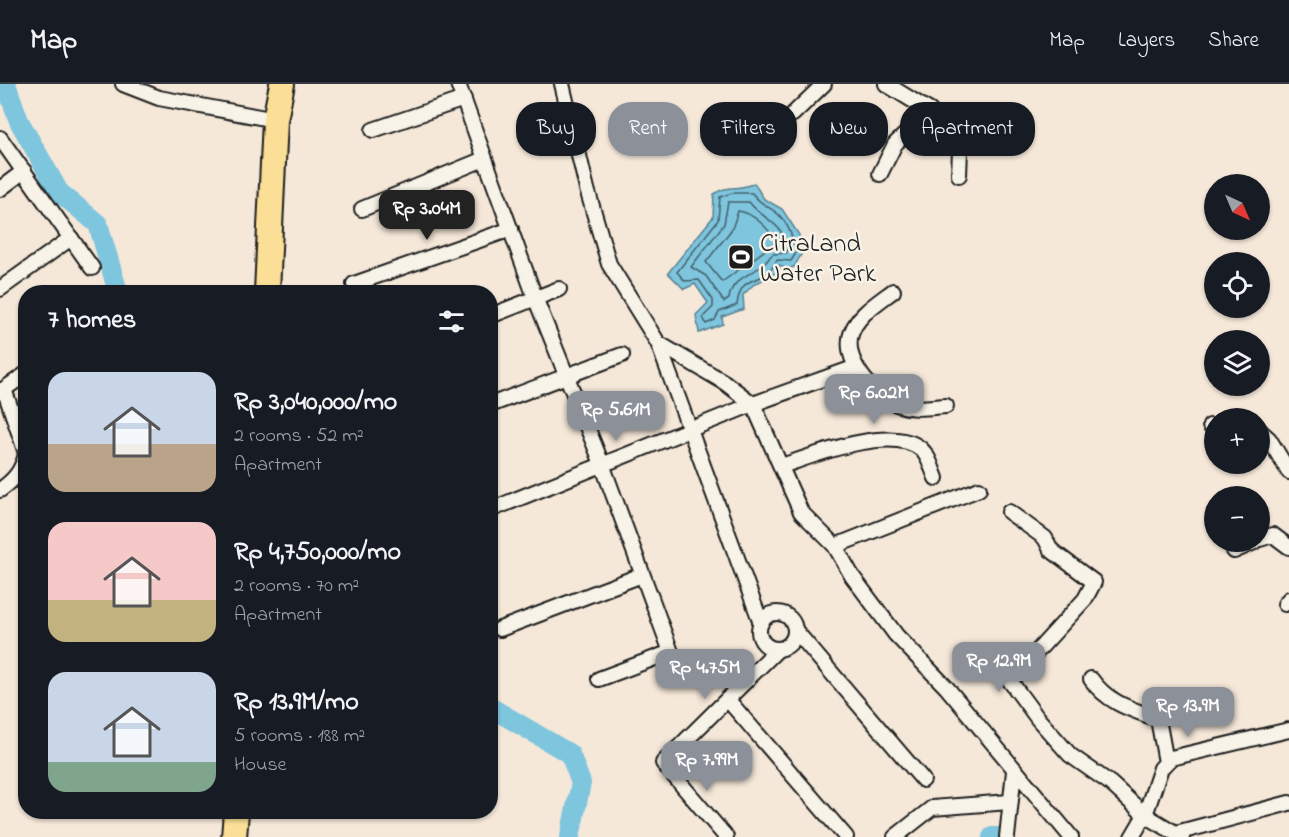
<!DOCTYPE html>
<meta charset="utf-8">
<style>
:root{--surface:#171b24;--page:#242831;--text:#f1f3f6;--muted:#9ea1a6;--line:#363941;--accent:#8c9099}
body{margin:0;font-family:"Indie Flower",sans-serif;background:var(--page);color:var(--text);height:100vh;display:flex;flex-direction:column;font-size:22px;white-space:nowrap}
*{box-sizing:border-box;margin:0}
p{font-size:20px;color:var(--muted)}
.icon{flex:none;width:33px;height:33px;fill:none;stroke:currentColor;stroke-width:2;stroke-linecap:round;stroke-linejoin:round}
.map{position:relative;flex:1;overflow:hidden}
.side{position:absolute;left:18px;top:201px;width:480px;height:534px;display:flex;flex-direction:column;background:var(--surface);border-radius:24px;box-shadow:0 2px 4px #0004}
.side>*{flex:none}
.top-card{position:absolute;left:516px;top:18px;width:570px;height:54px;display:flex;gap:12px}
.needle{width:39px;rotate:136deg}
.buttons{position:absolute;left:1204px;top:90px;display:grid;gap:12px}
.buttons a{display:grid;place-items:center;width:66px;height:66px;border-radius:50%;background:var(--surface);box-shadow:0 2px 4px #0004;font-size:30px}
.price{position:absolute;translate:-50% -51px;padding:0 14px;border-radius:12px;background:var(--accent);color:#fff;font-size:20px;line-height:39px;filter:drop-shadow(0 2px 3px #0008)}
.price::after{content:'';position:absolute;left:50%;top:36px;width:18px;height:14px;margin-left:-9px;background:inherit;clip-path:polygon(0 0,100% 0,50% 100%)}
.price.selected{background:#222;color:#fff}
ul{padding:0;list-style:none}
li{display:flex;align-items:center;gap:18px;height:150px;padding:0 30px}
li span{display:grid;place-items:center;flex:none;width:168px;height:120px;border-radius:18px;color:#555}
li>.icon{margin-inline-start:auto}
span .icon{width:72px;height:72px;fill:#fffc;stroke-width:1}
li b{font-size:26px}
h2{display:flex;justify-content:space-between;align-items:center;height:72px;padding:0 30px;font-size:26px}
.pill{padding:0 21px;border-radius:24px;background:var(--surface);box-shadow:0 2px 4px #0004;font-size:21px;line-height:54px}
.pill.selected{background:var(--accent);color:#fff}
header{display:flex;align-items:center;gap:36px;box-sizing:border-box;height:84px;padding:0 30px;background:var(--surface);border-bottom:2px solid var(--line)}
header strong{font-size:28px}
nav{display:flex;gap:33px;margin-inline-start:auto;font-size:21px}
.map>svg:first-child{display:block}
.water{fill:#7ec5de;stroke:#578190;stroke-width:1.5}
.lines{fill:none;stroke-linecap:round;stroke-linejoin:round}
.shore{stroke:#43606a;stroke-width:1.5}
.river{stroke:#7ec5de;stroke-width:20}
.street-casing{stroke:#1c1c1c;stroke-width:18}
.highway-casing{stroke:#1c1c1c;stroke-width:28}
.street{stroke:#f7f3e8;stroke-width:14}
.highway{stroke:#fbdf96;stroke-width:24}
.labels{text-anchor:middle;stroke-width:5;stroke-linejoin:round;paint-order:stroke}
.poi-label{font-size:26px;fill:#1c1c1c;stroke:#f7f3e8;text-anchor:start}
</style>
<header>
<strong>Map</strong>
<nav><a>Map</a><a>Layers</a><a>Share</a></nav>
</header>
<div class="map">
<svg width="1289" height="753" viewBox="0 0 1289 753">
<rect width="100%" height="100%" fill="#f5e8d9"/>
<filter id="ink" filterUnits="userSpaceOnUse"><feTurbulence type="fractalNoise" baseFrequency=".0167" numOctaves="2"/><feDisplacementMap in="SourceGraphic" scale="12" xChannelSelector="R" yChannelSelector="G"/><feConvolveMatrix kernelMatrix="1 2 1 2 8 2 1 2 1" color-interpolation-filters="sRGB"/></filter>
<g filter="url(#ink)">
<path class="water" d="M754 99 764 115 782 125 799 151 802 169 794 183 786 185 779 181V187L753 201 743 211 744 225 722 233 723 240 699 249 696 231 708 219 695 200 684 205 668 189 713 133 714 110C727 100 741 107 754 99Z"/>
<g class="lines">
<g class="shore">
<path d="M732 109H752C762 122 767 121 778 130 788 139 794 155 796 169L791 177 777 176C775 179 774 182 772 184 759 202 741 188 737 221L719 228 715 236 706 240 703 233 713 223V216L699 196 685 197 677 188 718 136 720 113Z"/>
<path d="M728 118H749C764 137 783 137 788 166L786 169 773 170C769 173 767 178 763 181 749 192 731 195 729 215L724 218 706 192 691 183 724 140Z"/>
<path d="M738 127C752 128 770 145 776 158L722 198 706 178 732 145Z"/>
</g>
<g class="river">
<polyline points="6,0 19,37 59,108 98,140 118,208"/>
<polyline points="490,623 570,670 581,699 570,753"/>
<polyline points="992,753 1005,753"/>
</g>
<defs>
<g id="street">
<polyline points="123,0 159,14 275,36"/>
<polyline points="458,0 536,216 602,380 671,568 599,595"/>
<polyline points="562,0 587,105 609,180 658,259 761,539"/>
<polyline points="886,0 930,27 960,66 959,91"/>
<polyline points="793,30 824,0"/>
<polyline points="373,46 464,15"/>
<polyline points="0,54 92,184"/>
<polyline points="880,90 895,60 930,27"/>
<polyline points="0,105 24,87"/>
<polyline points="362,125 484,75"/>
<polyline points="354,200 511,145"/>
<polyline points="0,205 71,154"/>
<path d="M893 207C877 219 854 233 850 254 846 281 876 314 900 321 914 326 930 323 946 322"/>
<polyline points="490,232 559,205"/>
<polyline points="658,259 724,298 753,320 801,428 835,462 852,492 896,551 947,604 1071,753"/>
<polyline points="4,305 26,369"/>
<polyline points="0,308 26,290"/>
<polyline points="490,321 622,271"/>
<polyline points="1210,342 1215,343"/>
<polyline points="1260,347 1269,355 1289,388"/>
<path d="M782 382C814 371 892 340 921 365 929 372 932 385 936 394"/>
<path d="M0 406C14 396 22 387 26 370"/>
<polyline points="490,426 753,320 856,283"/>
<polyline points="1009,428 1045,454 1051,466 1094,498 1085,515 1010,597 1038,635 1070,671 1110,699 1145,731 1182,753"/>
<polyline points="1260,455 1273,451 1289,463"/>
<polyline points="835,462 979,405"/>
<polyline points="1234,467 1254,458"/>
<polyline points="1285,520 1289,515"/>
<circle cx="777" cy="547" r="18"/>
<polyline points="500,545 642,491"/>
<polyline points="795,546 923,696"/>
<path d="M1091 595C1107 619 1133 626 1158 635L1166 678"/>
<polyline points="728,616 846,753"/>
<polyline points="1176,749 1289,719"/>
<polyline points="726,753 663,679 778,565"/>
<polyline points="895,753 932,724 1009,718"/>
<polyline points="1007,753 1014,687"/>
<polyline points="1132,753 1145,731 1161,684 1171,674 1289,646"/>
</g>
<g id="highway">
<polyline points="267,208 275,36 282,0"/>
<polyline points="234,753 236,728"/>
</g>
</defs>
<use href="#street" class="street-casing"/>
<use href="#highway" class="highway-casing"/>
<use href="#street" class="street"/>
<use href="#highway" class="highway"/>
</g>
</g>
<defs>
<symbol id="stadium-square" viewBox="-11 -11 22 22"><rect x="-9" y="-9" width="18" height="18" rx="4" fill="#1c1c1c" stroke="#f7f3e8"/><path d="M0-5a6.5 5 0 1 0 0 10a6.5 5 0 1 0 0-10ZM-3.5-1.8h7v3.6h-7Z" fill="#fff"/></symbol>
</defs>
<g fill-rule="evenodd">
<use href="#stadium-square" x="726" y="158" width="30" height="30"/>
</g>
<g class="labels">
<g class="poi-label">
<text x="760" y="167">CitraLand<tspan x="760" dy="30">Water Park</tspan></text>
</g>
</g>
</svg>
<div class="buttons">
<a><svg class="needle" viewBox="-14 -14 28 28"><path d="M0-13l5 13h-10z" fill="#e53935"/><path d="M0 13l5-13h-10z" fill="#9ea1a6"/></svg></a>
<a><svg class="icon" aria-label="locate" viewBox="0 0 24 24"><circle cx="12" cy="12" r="6"/><path d="M12 2v4M12 18v4M2 12h4M18 12h4"/></svg></a>
<a><svg class="icon" aria-label="layers" viewBox="0 0 24 24"><path d="M12 4l9 5-9 5-9-5zM3 14l9 5 9-5"/></svg></a>
<a>+</a>
<a>−</a>
</div>
<b class="price selected" style="left:427px;top:157px">Rp 3.04M</b>
<b class="price" style="left:874px;top:341px">Rp 6.02M</b>
<b class="price" style="left:616px;top:358px">Rp 5.61M</b>
<b class="price" style="left:999px;top:609px">Rp 12.9M</b>
<b class="price" style="left:705px;top:616px">Rp 4.75M</b>
<b class="price" style="left:1188px;top:654px">Rp 13.9M</b>
<b class="price" style="left:707px;top:708px">Rp 7.99M</b>
<div class="top-card">
<a class="pill">Buy</a>
<a class="pill selected">Rent</a>
<a class="pill">Filters</a>
<a class="pill">New</a>
<a class="pill">Apartment</a>
</div>
<section class="side">
<h2>7 homes<svg class="icon" aria-label="filters" viewBox="0 0 24 24"><path d="M4 7h16M4 17h16"/><circle cx="9" cy="7" r="2"/><circle cx="15" cy="17" r="2"/></svg></h2>
<ul>
<li><span style="background:linear-gradient(#c9d6e8 60%,#b9a48a 0)"><svg class="icon" aria-label="home" viewBox="0 0 24 24"><path d="M3 11l9-7 9 7M6 9v11h12V9"/></svg></span><div><b>Rp 3,040,000/mo</b><p>2 rooms · 52 m²</p><p>Apartment</p></div></li>
<li><span style="background:linear-gradient(#f6c9c9 65%,#c2b280 0)"><svg class="icon" aria-label="home" viewBox="0 0 24 24"><path d="M3 11l9-7 9 7M6 9v11h12V9"/></svg></span><div><b>Rp 4,750,000/mo</b><p>2 rooms · 70 m²</p><p>Apartment</p></div></li>
<li><span style="background:linear-gradient(#c9d6e8 75%,#7fa58c 0)"><svg class="icon" aria-label="home" viewBox="0 0 24 24"><path d="M3 11l9-7 9 7M6 9v11h12V9"/></svg></span><div><b>Rp 13.9M/mo</b><p>5 rooms · 188 m²</p><p>House</p></div></li>
</ul>
</section>
</div>
